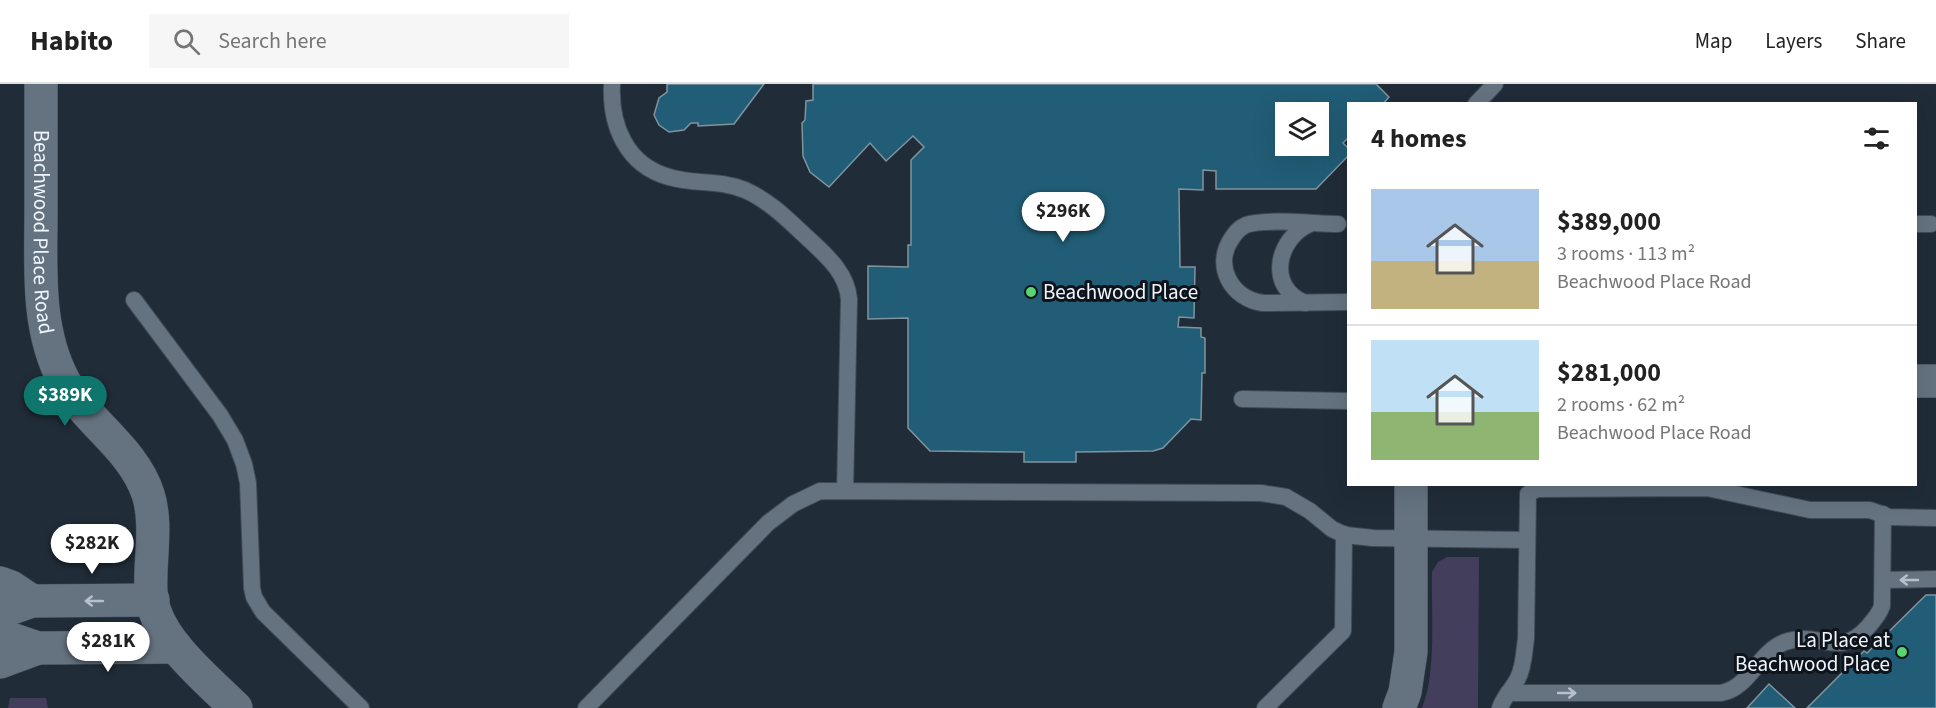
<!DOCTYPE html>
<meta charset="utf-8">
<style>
:root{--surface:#fff;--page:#f6f6f6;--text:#222;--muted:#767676;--line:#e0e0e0;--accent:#0f766e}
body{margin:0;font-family:"Source Sans 3",sans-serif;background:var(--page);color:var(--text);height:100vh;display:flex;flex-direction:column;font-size:22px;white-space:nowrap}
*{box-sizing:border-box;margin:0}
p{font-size:20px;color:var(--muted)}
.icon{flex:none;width:33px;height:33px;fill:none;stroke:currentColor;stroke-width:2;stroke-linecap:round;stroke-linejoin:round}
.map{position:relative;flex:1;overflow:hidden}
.panel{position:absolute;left:1347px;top:18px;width:570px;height:384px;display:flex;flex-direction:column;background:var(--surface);border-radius:0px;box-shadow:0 6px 24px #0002}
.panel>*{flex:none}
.fabs{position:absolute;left:1275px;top:18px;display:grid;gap:12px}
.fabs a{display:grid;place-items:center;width:54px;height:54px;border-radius:0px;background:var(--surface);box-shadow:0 6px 24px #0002;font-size:30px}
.price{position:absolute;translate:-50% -51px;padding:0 14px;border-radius:21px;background:#fff;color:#222;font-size:20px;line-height:39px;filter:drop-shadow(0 2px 3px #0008)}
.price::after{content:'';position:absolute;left:50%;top:36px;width:18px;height:14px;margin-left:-9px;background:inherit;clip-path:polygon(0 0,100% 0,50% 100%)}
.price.on{background:var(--accent);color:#fff}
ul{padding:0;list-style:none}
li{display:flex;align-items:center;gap:18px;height:150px;padding:0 24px}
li+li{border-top:2px solid var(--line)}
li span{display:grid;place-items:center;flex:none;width:168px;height:120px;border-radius:0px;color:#555}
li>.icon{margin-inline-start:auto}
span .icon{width:72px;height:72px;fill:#fffc;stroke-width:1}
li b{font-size:26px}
h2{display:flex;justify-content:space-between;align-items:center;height:72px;padding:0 24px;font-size:26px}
header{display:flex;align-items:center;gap:36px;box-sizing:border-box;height:84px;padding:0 30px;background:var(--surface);border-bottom:2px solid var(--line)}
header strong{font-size:28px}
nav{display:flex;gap:33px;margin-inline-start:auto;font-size:21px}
.search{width:420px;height:54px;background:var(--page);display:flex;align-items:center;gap:15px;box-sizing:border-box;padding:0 21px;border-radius:0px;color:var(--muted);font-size:22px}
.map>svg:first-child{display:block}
.green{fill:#433e5b}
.building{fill:#215d76;stroke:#80949e;stroke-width:1.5;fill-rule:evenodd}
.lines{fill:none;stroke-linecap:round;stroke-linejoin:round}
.service-casing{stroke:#404a55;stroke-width:18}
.minor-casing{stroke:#404a55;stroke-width:34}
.tertiary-casing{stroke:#404a55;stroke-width:34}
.service{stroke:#657381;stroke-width:16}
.minor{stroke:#657381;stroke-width:33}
.tertiary{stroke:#657381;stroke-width:33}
.oneway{stroke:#b7c1cc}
.poi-dot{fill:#58d570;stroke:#0e1419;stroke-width:2}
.labels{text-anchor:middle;stroke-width:6;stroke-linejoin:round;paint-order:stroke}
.street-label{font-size:21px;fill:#eef5fe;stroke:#0e1419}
.poi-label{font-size:21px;fill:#eef5fe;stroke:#0e1419;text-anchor:start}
</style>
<header>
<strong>Habito</strong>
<div class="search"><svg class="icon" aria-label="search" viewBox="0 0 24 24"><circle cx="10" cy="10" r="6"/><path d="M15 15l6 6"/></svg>Search here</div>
<nav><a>Map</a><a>Layers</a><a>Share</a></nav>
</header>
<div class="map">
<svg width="1936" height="624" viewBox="0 0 1936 624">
<rect width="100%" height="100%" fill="#202c38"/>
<g class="green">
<path d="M1447 473H1479L1478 624H1422C1437 587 1431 529 1432 488L1438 478Z"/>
<polygon points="10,614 46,614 48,624 8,624"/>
</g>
<g class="building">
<polygon points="667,0 764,0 734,40 698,42 698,39 691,39 684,46 669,48 659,41 654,31 659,14 667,8"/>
<path d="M813 0H1376L1389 13 1383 20H1348V54L1343 59 1348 64V72L1316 105H1216V87L1203 86V106L1179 105 1180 183H1195L1194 234 1179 233 1178 243 1201 244V253L1205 254V289H1202L1201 336 1191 335 1163 364 1153 367 1076 368V378H1024V368L930 367 908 344V234L868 235V182L908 183V161H911V76L924 63 913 52 886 77 870 59 829 103 810 88 803 72 802 39 805 36 806 17 813 16ZM1286 28H1318V62H1286Z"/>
<polygon points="1926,511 1936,511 1936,624 1807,624 1864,567 1867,569"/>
<polygon points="1769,600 1795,624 1747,624"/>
</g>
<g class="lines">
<defs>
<g id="service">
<path d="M612 0C610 41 626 81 669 93 695 101 717 95 745 106 772 118 792 140 813 159 830 175 847 191 849 215L845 407"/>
<polyline points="1476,20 1495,0"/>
<path d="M1338 140C1316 140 1265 134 1246 141 1239 144 1236 148 1232 154 1213 181 1231 215 1263 219L1348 218"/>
<polyline points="1916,140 1931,140"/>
<polyline points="134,216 220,331 235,356 244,380 248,399 252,504 254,513 263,528 361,624"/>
<path d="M1305 219C1266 203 1277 154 1310 140"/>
<polyline points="1242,315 1348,317"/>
<polyline points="1883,496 1936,495"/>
<path d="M1508 609H1721C1750 604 1758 568 1785 558 1817 546 1840 575 1867 544 1873 537 1879 531 1882 522L1883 430"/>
<polyline points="586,624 768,439 793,420 820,407 1261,409 1286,413 1310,427 1332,445 1345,451 1373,454 1527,456"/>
<polyline points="1265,624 1343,547 1344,450"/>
<path d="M1500 624C1504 612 1513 605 1518 594 1524 583 1524 567 1526 555L1528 410 1537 405 1707 404 1810 426H1870L1889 433 1936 434"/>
</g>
<g id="minor">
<path id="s1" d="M41 0C41 43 41 85 41 128 41 184 36 245 64 297 87 339 133 364 148 410 158 441 149 477 151 509 154 554 207 595 236 624"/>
<polyline points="1916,297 1936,297"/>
<polyline points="0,530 1,528 32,517 153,516"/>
<polyline points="0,551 38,564 176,563"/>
<polyline points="1399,624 1405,608 1411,568 1411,400"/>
</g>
<g id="tertiary">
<polyline points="0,499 11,503 32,517"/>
<polyline points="0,578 38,564"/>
</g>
</defs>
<use href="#service" class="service-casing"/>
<use href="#minor" class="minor-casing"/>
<use href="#tertiary" class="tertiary-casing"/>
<use href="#service" class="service"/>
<use href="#minor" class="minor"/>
<use href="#tertiary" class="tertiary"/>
</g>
<defs><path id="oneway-shaft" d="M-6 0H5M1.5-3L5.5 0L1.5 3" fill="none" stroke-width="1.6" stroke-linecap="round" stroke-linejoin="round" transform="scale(1.5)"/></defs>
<g class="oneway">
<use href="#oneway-shaft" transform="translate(1909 496) rotate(180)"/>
<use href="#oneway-shaft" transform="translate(94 517) rotate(180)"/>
<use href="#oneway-shaft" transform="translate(1567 609)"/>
</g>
<g class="poi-dot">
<circle cx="1031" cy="208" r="6"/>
<circle cx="1902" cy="568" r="6"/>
</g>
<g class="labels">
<g class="street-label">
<text dy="7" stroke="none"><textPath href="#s1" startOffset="148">Beachwood Place Road</textPath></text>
</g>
<g class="poi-label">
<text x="1043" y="215">Beachwood Place</text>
<text x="1890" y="563" text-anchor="end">La Place at<tspan x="1890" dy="24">Beachwood Place</tspan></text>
</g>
</g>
</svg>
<div class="fabs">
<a><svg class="icon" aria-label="layers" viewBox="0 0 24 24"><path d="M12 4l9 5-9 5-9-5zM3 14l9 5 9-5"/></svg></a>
</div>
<b class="price" style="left:1063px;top:159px">$296K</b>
<b class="price on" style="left:65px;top:343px">$389K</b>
<b class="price" style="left:92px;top:491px">$282K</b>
<b class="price" style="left:108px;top:589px">$281K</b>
<section class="panel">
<h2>4 homes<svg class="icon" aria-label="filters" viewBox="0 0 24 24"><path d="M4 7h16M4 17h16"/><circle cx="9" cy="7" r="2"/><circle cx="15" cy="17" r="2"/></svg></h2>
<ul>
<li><span style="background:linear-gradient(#a9c7e8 60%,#c2b280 0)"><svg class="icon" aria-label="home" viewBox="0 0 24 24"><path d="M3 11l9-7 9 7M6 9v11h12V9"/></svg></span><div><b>$389,000</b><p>3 rooms · 113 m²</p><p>Beachwood Place Road</p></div></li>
<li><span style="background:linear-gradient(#bfe0f5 60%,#8fb573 0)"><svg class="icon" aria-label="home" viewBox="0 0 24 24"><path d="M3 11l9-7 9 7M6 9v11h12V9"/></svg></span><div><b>$281,000</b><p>2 rooms · 62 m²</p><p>Beachwood Place Road</p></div></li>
</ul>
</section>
</div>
